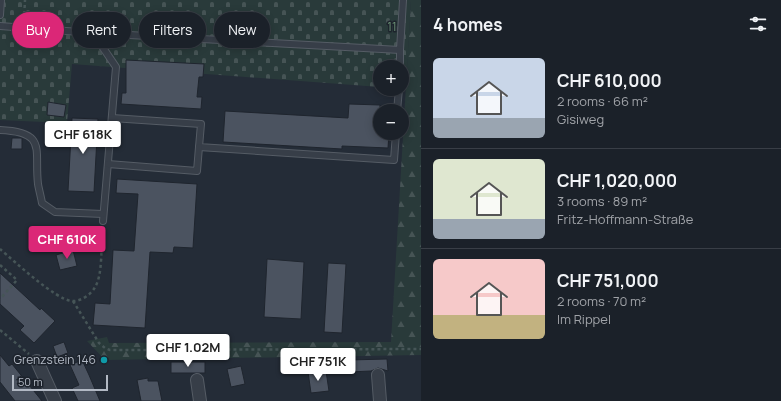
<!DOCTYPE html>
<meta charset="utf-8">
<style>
:root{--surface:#1b2129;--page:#282e35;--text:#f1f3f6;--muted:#a0a3a8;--line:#393e46;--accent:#db2777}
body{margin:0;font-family:Manrope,sans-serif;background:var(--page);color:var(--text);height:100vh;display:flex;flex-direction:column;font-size:15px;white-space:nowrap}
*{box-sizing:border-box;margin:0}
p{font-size:13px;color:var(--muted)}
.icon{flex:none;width:22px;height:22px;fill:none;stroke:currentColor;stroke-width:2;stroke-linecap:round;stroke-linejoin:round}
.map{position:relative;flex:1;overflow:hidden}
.side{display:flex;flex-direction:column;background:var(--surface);width:360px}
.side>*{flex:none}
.hud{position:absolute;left:12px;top:12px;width:349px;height:36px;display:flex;gap:8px}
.buttons{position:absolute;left:373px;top:60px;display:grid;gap:8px}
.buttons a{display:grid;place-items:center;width:36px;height:36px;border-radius:50%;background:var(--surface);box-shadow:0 2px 10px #0003,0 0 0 1px var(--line);font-size:20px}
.scale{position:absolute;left:12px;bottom:10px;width:96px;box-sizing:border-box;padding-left:4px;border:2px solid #b2b9c4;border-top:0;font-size:11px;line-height:14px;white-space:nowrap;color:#b2b9c4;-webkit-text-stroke:3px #1d232c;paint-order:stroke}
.price{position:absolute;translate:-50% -34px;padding:0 9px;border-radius:4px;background:#fff;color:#222;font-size:13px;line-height:26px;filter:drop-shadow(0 1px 2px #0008)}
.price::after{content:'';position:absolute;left:50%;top:24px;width:12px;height:9px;margin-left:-6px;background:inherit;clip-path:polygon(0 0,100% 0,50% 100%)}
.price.current{background:var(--accent);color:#fff}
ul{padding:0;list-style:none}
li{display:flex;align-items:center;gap:12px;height:100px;padding:0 12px}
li+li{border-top:1px solid var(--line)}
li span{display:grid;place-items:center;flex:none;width:112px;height:80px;border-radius:6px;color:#555}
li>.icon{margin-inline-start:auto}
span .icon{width:48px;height:48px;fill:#fffc;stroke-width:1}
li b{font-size:17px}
h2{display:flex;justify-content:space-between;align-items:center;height:48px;padding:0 12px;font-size:17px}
.pill{padding:0 14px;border-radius:18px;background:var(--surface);box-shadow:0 2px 10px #0003,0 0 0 1px var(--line);font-size:14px;line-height:36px}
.pill.current{background:var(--accent);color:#fff}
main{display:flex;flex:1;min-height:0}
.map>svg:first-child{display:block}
.forest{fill:url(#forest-firs)}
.cemetery{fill:url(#cemetery-stones)}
.building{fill:#4b5360;stroke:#1f252e}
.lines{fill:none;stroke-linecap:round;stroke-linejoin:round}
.lane-casing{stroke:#555c65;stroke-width:8}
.street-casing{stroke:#555c65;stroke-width:14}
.path{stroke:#465557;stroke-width:2.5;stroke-dasharray:3 3;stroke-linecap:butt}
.lane{stroke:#373e48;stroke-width:6}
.street{stroke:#373e48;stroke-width:12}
.culture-dot{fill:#0f9aa8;stroke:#1d232c;stroke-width:1.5}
.labels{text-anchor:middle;stroke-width:3;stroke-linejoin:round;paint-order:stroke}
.park-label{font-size:12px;fill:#6c9276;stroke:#1d232c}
.poi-label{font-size:12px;fill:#b2b9c4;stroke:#1d232c;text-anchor:end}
</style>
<main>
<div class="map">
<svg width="421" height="401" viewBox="0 0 421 401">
<defs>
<pattern id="forest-firs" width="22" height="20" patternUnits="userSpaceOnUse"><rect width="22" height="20" fill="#293a3a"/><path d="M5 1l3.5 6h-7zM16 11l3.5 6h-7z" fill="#465455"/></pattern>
<pattern id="cemetery-stones" width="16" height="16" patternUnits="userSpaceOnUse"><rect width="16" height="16" fill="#293a3a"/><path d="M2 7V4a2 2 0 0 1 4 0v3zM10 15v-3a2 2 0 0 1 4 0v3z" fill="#465455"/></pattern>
</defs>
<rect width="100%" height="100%" fill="#242c37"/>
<polygon class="forest" points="411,0 421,0 421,355 105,360 87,341 107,337 109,343 391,342"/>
<polygon class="cemetery" points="0,0 411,0 406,89 402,89 402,67 380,67 380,87 72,64 67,123 0,120"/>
<g class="building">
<polygon points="126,60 204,64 203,77 199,77 197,97 202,97 201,109 121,104 122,93 126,93"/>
<polygon points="48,102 66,105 64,117 47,115"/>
<polygon points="349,104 380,105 380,133 389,133 388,148 342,146 342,149 223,142 225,111 348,118"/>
<polygon points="72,118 98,119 94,192 68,191"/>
<polygon points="12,138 22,138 22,149 11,149"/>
<polygon points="117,179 197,184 193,248 174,247 173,253 150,252 145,328 93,325 95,303 110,304 113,250 134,251 138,194 116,193"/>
<polygon points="73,250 77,266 60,270 56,255"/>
<polygon points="267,259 304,262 301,319 264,317"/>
<polygon points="328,263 346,264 342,333 324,332"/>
<polygon points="0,273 40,310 41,308 55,321 34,343 20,330 24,326 0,304"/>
<polygon points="64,342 68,353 57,357 53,346"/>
<polygon points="0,355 9,366 12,364 42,401 15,401 0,382"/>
<polygon points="387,359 388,371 378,368 371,371 349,372 349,360"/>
<polygon points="82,360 89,375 100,401 78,401 72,388 79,385 70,365"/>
<rect x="171" y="362" width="34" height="11"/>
<polygon points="241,366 245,384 231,387 227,369"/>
<polygon points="326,371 329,391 311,393 308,372"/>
<polygon points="148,378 148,381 158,381 162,401 141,401 137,380"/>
</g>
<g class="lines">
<defs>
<g id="lane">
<polyline points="0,15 1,0"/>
<polyline points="0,26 93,33 400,50 403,0"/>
<polyline points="93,33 116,67 103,221"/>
<polyline points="400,67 400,50"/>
<polyline points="397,111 399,89"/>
<polyline points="112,118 201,124 199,147 394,160 396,133"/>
<path d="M0 130C48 132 34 150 38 184 39 190 41 197 42 203L55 212 103 214"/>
<polyline points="108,164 197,171 199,147"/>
</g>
<g id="street">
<polyline points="37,361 55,401"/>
<polyline points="378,375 380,401"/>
<polyline points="197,380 200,401"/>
</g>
</defs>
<use href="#lane" class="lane-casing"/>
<use href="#street" class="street-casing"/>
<g class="path">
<polyline points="24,20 25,0"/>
<path d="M0 249C14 261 56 300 72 301 80 302 92 294 95 287 103 275 101 244 102 229"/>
<polyline points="0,265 17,280 0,299"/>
<polyline points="73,301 99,343 105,348 110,350 421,349"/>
<polyline points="0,330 29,354"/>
</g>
<use href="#lane" class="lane"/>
<use href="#street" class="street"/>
</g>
<circle class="culture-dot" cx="104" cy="360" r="4"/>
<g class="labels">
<g class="park-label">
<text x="392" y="31">11</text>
</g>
<g class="poi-label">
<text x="96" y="364">Grenzstein 146</text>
</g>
</g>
</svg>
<div class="buttons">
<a>+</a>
<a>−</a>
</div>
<div class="scale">50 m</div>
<b class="price" style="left:83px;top:155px">CHF 618K</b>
<b class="price current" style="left:67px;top:260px">CHF 610K</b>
<b class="price" style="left:188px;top:368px">CHF 1.02M</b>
<b class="price" style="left:318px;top:382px">CHF 751K</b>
<div class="hud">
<a class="pill current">Buy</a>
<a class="pill">Rent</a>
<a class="pill">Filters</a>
<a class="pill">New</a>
</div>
</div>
<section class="side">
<h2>4 homes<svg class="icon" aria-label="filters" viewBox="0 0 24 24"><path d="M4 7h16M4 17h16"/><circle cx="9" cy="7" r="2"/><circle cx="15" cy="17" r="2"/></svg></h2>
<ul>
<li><span style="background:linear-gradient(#c9d6e8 75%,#9aa5b1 0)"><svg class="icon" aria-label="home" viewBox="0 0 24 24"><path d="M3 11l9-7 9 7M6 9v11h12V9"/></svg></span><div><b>CHF 610,000</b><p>2 rooms · 66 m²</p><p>Gisiweg</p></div></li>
<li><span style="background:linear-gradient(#dfe7d0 75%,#9aa5b1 0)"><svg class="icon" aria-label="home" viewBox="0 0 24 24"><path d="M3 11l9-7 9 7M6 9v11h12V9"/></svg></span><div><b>CHF 1,020,000</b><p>3 rooms · 89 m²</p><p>Fritz-Hoffmann-Straße</p></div></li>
<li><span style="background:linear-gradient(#f6c9c9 70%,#c2b280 0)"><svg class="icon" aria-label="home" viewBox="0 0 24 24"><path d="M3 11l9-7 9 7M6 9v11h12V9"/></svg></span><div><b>CHF 751,000</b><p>2 rooms · 70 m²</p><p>Im Rippel</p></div></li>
</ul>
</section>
</main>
